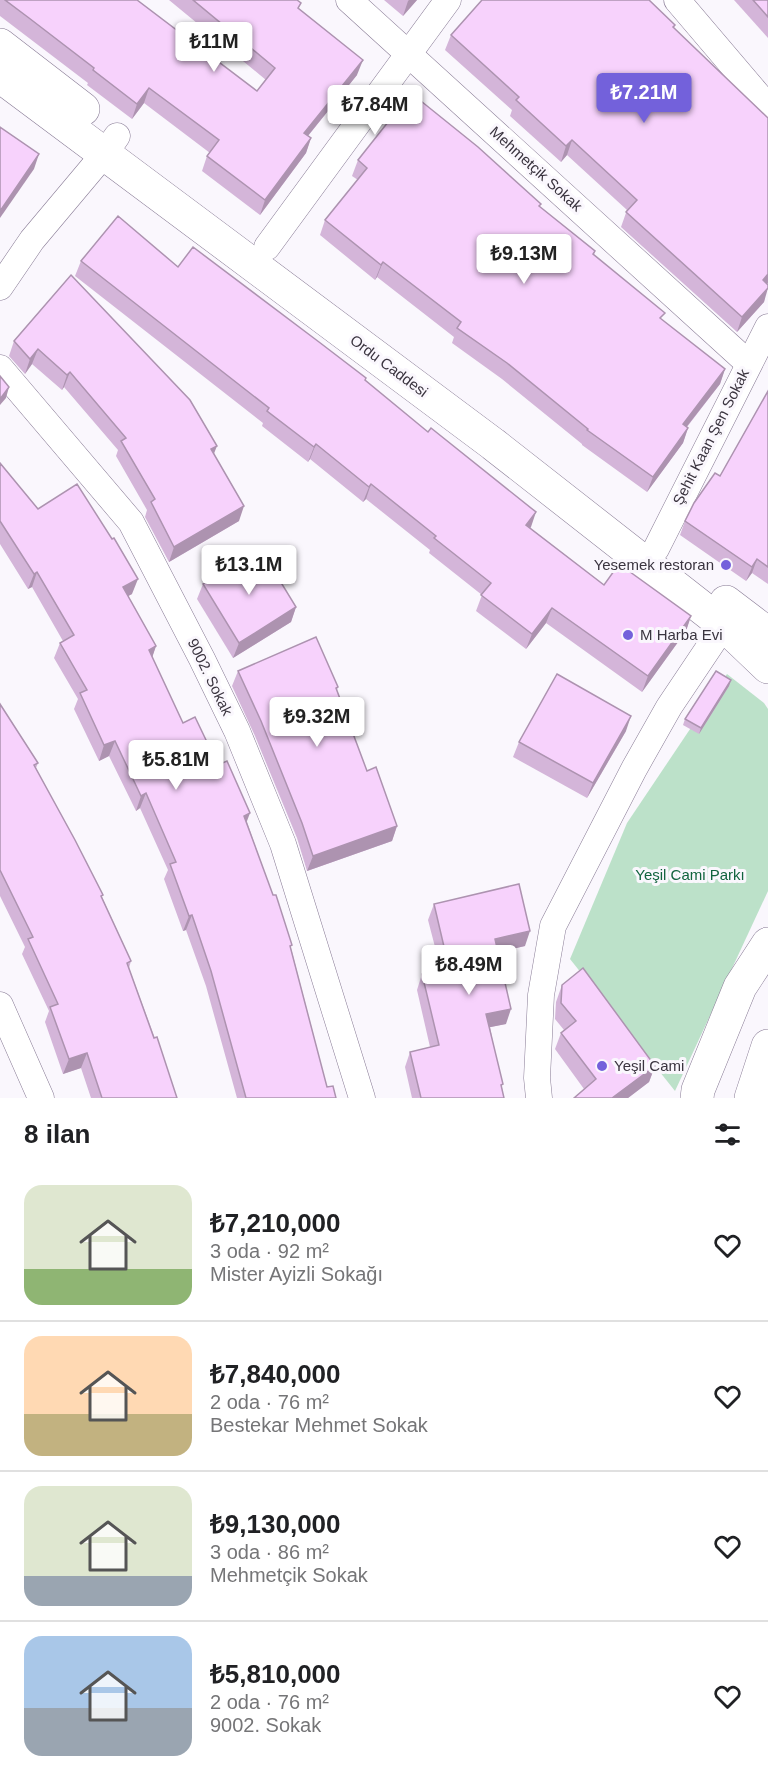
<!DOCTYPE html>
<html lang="tr">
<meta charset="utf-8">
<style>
:root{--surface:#fff;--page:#f2f2f2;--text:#202124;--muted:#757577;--line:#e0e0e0;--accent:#7361db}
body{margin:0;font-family:Arial,sans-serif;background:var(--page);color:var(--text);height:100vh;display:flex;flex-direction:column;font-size:22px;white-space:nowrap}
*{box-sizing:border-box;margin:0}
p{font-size:20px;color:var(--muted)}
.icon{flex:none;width:33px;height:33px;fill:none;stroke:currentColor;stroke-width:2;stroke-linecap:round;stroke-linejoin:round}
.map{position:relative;height:1098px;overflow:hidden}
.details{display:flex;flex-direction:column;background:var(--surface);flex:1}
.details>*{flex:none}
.price{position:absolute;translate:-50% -51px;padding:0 14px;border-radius:6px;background:#fff;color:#222;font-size:20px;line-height:39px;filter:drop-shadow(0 2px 3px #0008)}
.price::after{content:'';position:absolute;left:50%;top:36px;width:18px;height:14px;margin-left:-9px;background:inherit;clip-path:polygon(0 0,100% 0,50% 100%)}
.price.active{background:var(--accent);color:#fff}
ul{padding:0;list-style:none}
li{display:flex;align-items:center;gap:18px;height:150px;padding:0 24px}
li+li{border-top:2px solid var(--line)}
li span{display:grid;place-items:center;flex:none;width:168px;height:120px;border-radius:18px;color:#555}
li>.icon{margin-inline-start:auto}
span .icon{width:72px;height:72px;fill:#fffc;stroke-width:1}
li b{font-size:26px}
h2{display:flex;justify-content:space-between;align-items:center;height:72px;padding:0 24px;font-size:26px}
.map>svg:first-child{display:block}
.green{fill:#bce1c9}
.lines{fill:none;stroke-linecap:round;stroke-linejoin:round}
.minor-casing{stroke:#887b95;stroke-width:27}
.primary-casing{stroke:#887b95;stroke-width:34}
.minor{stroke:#fff;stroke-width:26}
.primary{stroke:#fff;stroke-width:33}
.wall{fill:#d4b5d9}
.shaded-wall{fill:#ad93b0}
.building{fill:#f7d2fc;stroke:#ad93b0;stroke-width:1.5}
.poi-dot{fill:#7361db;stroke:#faf7fd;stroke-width:2}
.labels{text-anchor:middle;stroke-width:6;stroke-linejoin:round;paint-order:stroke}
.street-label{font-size:15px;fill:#3a343f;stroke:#faf7fd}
.poi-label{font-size:15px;fill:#3a343f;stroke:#faf7fd;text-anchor:start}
.park-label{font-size:15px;fill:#11633e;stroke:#faf7fd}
</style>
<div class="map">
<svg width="768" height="1098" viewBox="0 0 768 1098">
<rect width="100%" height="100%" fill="#faf7fd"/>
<polygon class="green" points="727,674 764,703 768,709 768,891 675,1091 570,959 627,823"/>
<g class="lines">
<defs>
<g id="minor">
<polyline points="349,0 748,363"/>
<polyline points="677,0 768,107"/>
<polyline points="267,247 448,0"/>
<polyline points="0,287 32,240 105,153 117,136"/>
<polyline points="0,368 131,522 202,659 237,731 283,844 362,1098"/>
<polyline points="656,549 768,327"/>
<polyline points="0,1005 41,1098"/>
<polyline points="539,1098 537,1078 541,995 553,926 634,769 669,707 724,625"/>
</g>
<g id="primary">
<polyline points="0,45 83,109"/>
<polyline points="0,76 493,444 724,625 768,667"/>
<polyline points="726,602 768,634"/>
<polyline points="697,1098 698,1090 740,987 768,944"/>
<polyline points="751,1098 768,1046"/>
</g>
</defs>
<use href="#minor" class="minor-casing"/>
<use href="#primary" class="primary-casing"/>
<use href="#minor" class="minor"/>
<use href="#primary" class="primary"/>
</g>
<g class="wall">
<polygon points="0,0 137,0 257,91 266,80 169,0 297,0 299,9 357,75 308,136 311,138 306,153 260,215 202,171 207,156 210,153 144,103 132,119 87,85 88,83 0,16"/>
<polygon points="384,0 417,0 403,16"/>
<polygon points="734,0 768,0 768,38"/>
<polygon points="675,25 674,28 768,118 768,283 767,284 764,302 737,332 621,227 627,210 567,155 561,162 510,116 512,110 445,50 451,35"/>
<polygon points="358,160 540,207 595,251 594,255 662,320 725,369 720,384 687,427 688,428 683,443 647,492 582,445 582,444 502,379 452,343 454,337 377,277 375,280 320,235 325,220 358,180 352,176"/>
<polygon points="81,261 178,267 365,380 530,528 604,585 691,616 686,631 642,692 546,623 526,649 476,611 482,595 429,553 430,550 366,499 363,502 310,459 308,462 262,426 263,423 75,276"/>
<polygon points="71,275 214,453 239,521 169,562 145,517 147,510 116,456 118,450 64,387 62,390 32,364 25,374 9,356 14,341"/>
<polygon points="768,391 768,584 752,573 746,581 680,535 685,521 720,476"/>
<polygon points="0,463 38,509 132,594 128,596 156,646 152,657 183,723 218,765 247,822 291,948 327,1087 336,1098 237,1098 206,986 186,930 183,931 164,879 168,870 140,808 136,811 109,756 99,761 74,709 78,699 54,658 60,643 63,641 32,587 28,589 0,544"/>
<polygon points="203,584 296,607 291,622 233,658 197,599"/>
<polygon points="238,671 338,687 337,690 367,771 397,826 392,841 307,871 297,838 255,736 232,686"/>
<polygon points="731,680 729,686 699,734 683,725 685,719"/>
<polygon points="0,704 38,763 36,768 102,897 131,961 129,968 177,1098 91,1098 81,1068 63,1074 45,1022 49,1011 22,954 25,947 0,896"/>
<polygon points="626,731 587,798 513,757 519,742"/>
<polygon points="434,904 525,946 498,952 506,1024 490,1027 504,1098 412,1098 405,1067 410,1052 430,1047 417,990 422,974 441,970 428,920"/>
<polygon points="562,985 655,1066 649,1082 628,1098 574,1098 584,1089 555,1049 561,1033 564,1030 555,1019 556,1002"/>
</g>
<g class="shaded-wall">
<polygon points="409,0 417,0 403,16 408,1"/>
<polygon points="363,60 357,75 298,148 304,133"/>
<polygon points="149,88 144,103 132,119 137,104"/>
<polygon points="311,138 306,153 260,215 265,200"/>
<polygon points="572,140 567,155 561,162 566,146"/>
<polygon points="39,154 34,169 0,218 0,211"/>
<polygon points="383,262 377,277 375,280 381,265"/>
<polygon points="768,274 768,283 757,295 763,280"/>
<polygon points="768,288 764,302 737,332 742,317"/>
<polygon points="38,349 32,364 25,374 30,359"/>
<polygon points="725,369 720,384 677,439 683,424"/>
<polygon points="70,372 64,387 62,390 67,375"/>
<polygon points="9,387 6,398 0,405 0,399"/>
<polygon points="688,428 683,443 647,492 653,477"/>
<polygon points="316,444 310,459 308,462 314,447"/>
<polygon points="217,446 211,461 211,449"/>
<polygon points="371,484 366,499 363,502 369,487"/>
<polygon points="244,506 239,521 169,562 174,547"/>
<polygon points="536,512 531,527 521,540 526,525"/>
<polygon points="757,559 752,573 746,581 752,567"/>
<polygon points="37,572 32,587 28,589 34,574"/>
<polygon points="138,579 132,594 117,602 123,587"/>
<polygon points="296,607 291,622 233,658 239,643"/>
<polygon points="552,608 546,623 526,649 532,634"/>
<polygon points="691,616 686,631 642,692 648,676"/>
<polygon points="156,646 151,661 149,650"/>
<polygon points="731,680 729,686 699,734 701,728"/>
<polygon points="631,716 626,731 587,798 593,783"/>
<polygon points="115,741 109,756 99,761 104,745"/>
<polygon points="146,793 140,808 136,811 141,796"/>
<polygon points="250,813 244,829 244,816"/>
<polygon points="397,826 392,841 307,871 313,856"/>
<polygon points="192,915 186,930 183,931 189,916"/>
<polygon points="530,931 525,946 490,954 495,939"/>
<polygon points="511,1009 506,1024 481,1029 486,1014"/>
<polygon points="87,1053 81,1068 63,1074 69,1059"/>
<polygon points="655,1066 649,1082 628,1098 612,1098"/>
</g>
<g class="building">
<polygon points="5,0 137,0 257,91 275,68 193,0 297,0 301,3 298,8 363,60 304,133 311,138 265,200 207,156 219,140 149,88 137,104 93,70 94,68 29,18"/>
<polygon points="482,0 649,0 675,25 673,27 768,118 768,274 763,280 768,285 768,288 742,317 626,212 637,200 572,140 566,146 516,100 519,97 451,35"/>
<polygon points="753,0 768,0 768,17"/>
<polygon points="411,93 478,147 541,204 539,206 595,251 593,254 665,313 660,318 725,369 683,424 688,428 653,477 587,430 588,429 507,363 457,328 461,322 383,262 381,265 325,220 367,168 358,160"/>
<polygon points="0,127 39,154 0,211"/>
<polygon points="118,216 178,267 193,247 319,342 366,378 365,380 428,432 431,428 536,512 526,525 604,585 619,564 691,616 648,676 552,608 532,634 481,595 491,583 434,538 436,536 371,484 369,487 316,444 314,447 267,411 269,408 81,261"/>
<polygon points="71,275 190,400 217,446 211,449 244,506 174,547 151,502 155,499 121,441 126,438 70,372 67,375 38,349 30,359 14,341"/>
<polygon points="0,376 9,387 0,399"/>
<polygon points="768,391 768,567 757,559 752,567 685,521 694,503 715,473 720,476"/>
<polygon points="0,463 38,509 77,484 112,539 114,538 138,579 123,587 156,646 149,650 183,723 195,717 218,765 227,761 250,813 244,816 273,895 276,895 292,945 290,946 327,1087 333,1086 336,1098 246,1098 211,971 192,915 189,916 170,864 176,862 146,793 141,796 115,741 104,745 80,693 87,690 60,643 74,635 37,572 34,574 0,521"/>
<polygon points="260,548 296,607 239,643 203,584"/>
<polygon points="316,637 338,687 336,688 367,771 376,767 397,826 313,856 302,823 261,721 238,671"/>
<polygon points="716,671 731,680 701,728 685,719"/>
<polygon points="557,674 631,716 593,783 519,742"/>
<polygon points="0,704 38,763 34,765 75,840 103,895 101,896 131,961 127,963 154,1038 157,1037 177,1098 102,1098 87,1053 69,1059 50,1007 58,1004 28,939 33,937 0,870"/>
<polygon points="519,884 530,931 495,939 511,1009 486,1014 503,1084 501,1085 504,1098 421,1098 410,1052 439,1045 422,974 449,968 434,904"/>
<polygon points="583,968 655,1066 612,1098 574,1098 596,1079 561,1033 576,1021 561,1003 562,985"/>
</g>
<g class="poi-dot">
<circle cx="726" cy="565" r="6"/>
<circle cx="628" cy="635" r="6"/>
<circle cx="602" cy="1066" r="6"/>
</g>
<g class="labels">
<g class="street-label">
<text transform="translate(536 169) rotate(42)" y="5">Mehmetçik Sokak</text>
<text transform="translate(389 366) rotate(37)" y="5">Ordu Caddesi</text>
<text transform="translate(711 437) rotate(-63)" y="5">Şehit Kaan Şen Sokak</text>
<text transform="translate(210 677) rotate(64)" y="5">9002. Sokak</text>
</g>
<g class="poi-label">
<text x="714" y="570" text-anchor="end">Yesemek restoran</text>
<text x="640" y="640">M Harba Evi</text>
<text x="614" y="1071">Yeşil Cami</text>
</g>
<g class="park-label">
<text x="690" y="880">Yeşil Cami Parkı</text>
</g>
</g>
</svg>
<b class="price" style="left:214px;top:73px">₺11M</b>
<b class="price active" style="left:644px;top:124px">₺7.21M</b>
<b class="price" style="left:375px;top:136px">₺7.84M</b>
<b class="price" style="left:524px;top:285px">₺9.13M</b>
<b class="price" style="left:249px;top:596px">₺13.1M</b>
<b class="price" style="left:317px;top:748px">₺9.32M</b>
<b class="price" style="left:176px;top:791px">₺5.81M</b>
<b class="price" style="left:469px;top:996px">₺8.49M</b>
</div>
<section class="details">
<h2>8 ilan<svg class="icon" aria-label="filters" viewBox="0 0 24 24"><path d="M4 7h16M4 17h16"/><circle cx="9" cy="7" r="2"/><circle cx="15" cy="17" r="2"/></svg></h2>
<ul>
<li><span style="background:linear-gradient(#dfe7d0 70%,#8fb573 0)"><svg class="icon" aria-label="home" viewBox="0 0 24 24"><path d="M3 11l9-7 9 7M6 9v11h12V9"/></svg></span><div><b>₺7,210,000</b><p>3 oda · 92 m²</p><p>Mister Ayizli Sokağı</p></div><svg class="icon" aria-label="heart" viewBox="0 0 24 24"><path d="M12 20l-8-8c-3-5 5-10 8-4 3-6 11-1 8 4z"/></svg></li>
<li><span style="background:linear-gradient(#ffd9b3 65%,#c2b280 0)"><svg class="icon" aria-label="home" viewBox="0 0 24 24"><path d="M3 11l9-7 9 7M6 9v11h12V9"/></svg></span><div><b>₺7,840,000</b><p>2 oda · 76 m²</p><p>Bestekar Mehmet Sokak</p></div><svg class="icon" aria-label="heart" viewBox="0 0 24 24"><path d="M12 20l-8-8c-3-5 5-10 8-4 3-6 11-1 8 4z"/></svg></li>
<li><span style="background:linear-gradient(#dfe7d0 75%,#9aa5b1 0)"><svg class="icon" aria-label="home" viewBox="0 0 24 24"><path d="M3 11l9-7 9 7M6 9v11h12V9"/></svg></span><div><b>₺9,130,000</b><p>3 oda · 86 m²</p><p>Mehmetçik Sokak</p></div><svg class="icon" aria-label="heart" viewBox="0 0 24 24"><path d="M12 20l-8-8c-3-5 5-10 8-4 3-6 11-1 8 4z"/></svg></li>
<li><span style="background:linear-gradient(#a9c7e8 60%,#9aa5b1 0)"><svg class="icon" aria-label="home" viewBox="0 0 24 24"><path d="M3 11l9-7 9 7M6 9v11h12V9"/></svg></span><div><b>₺5,810,000</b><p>2 oda · 76 m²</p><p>9002. Sokak</p></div><svg class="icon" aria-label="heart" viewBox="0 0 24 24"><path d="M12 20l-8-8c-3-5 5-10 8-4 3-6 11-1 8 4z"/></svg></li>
</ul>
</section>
